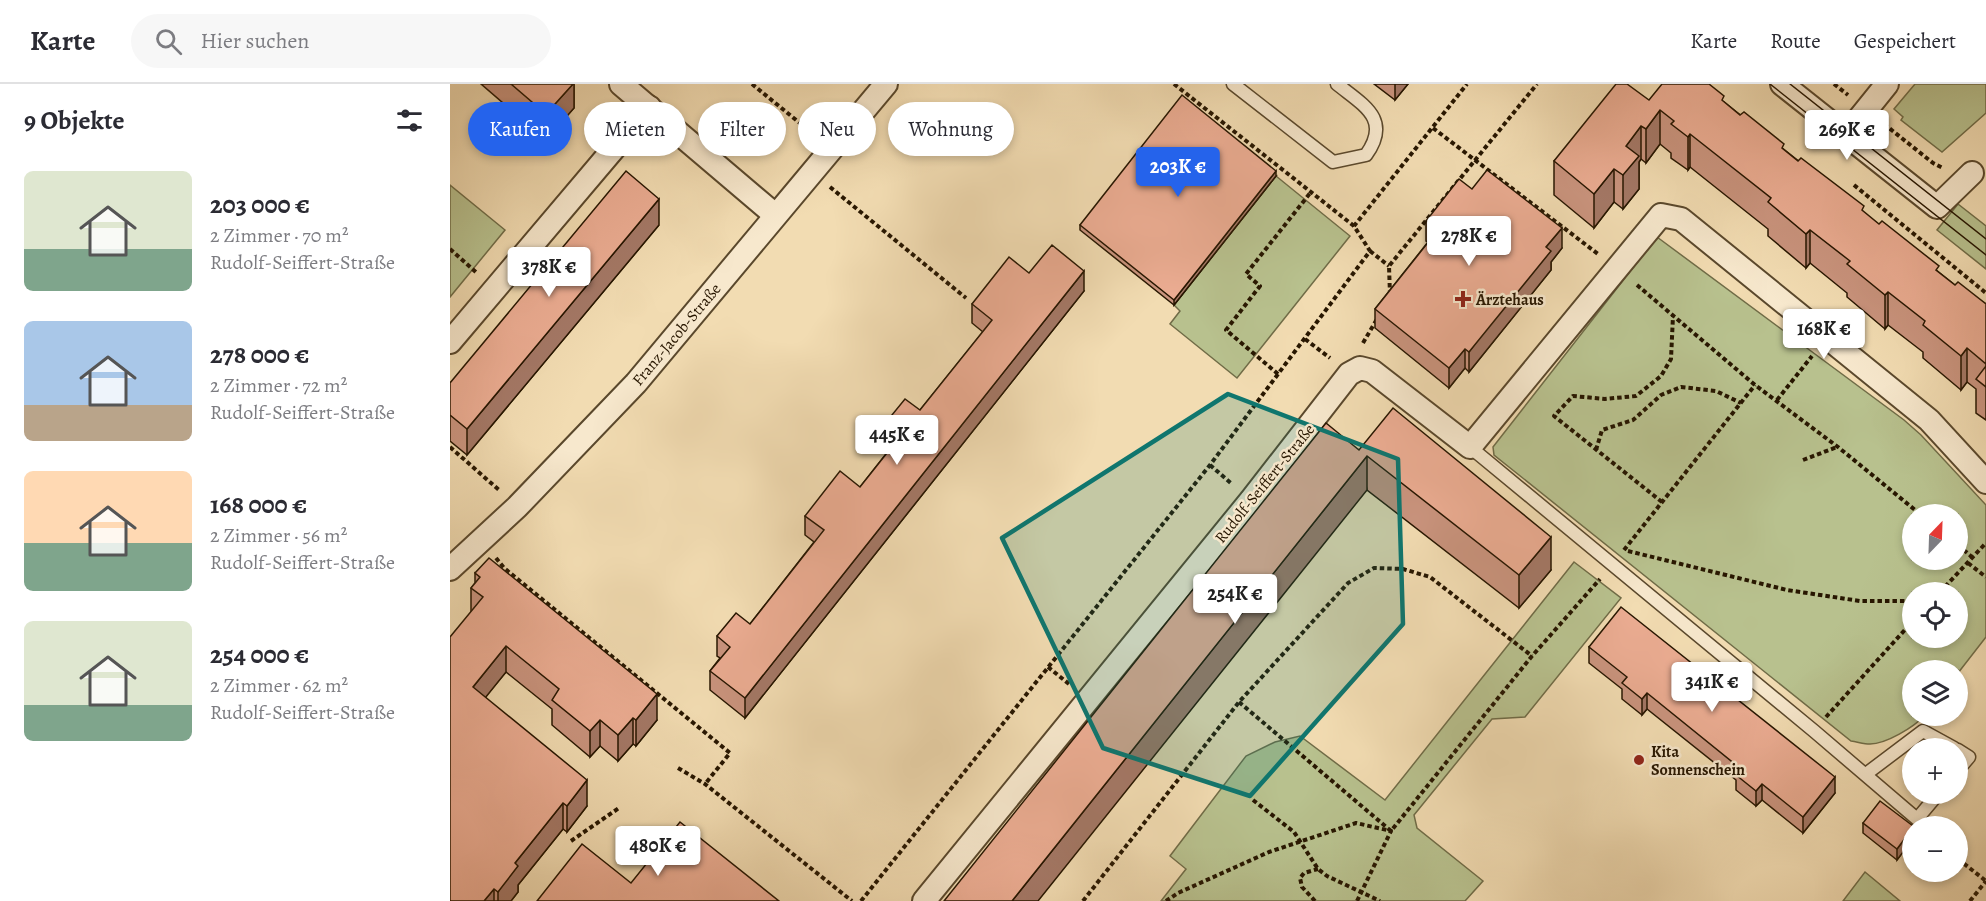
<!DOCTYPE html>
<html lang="de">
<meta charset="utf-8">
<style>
:root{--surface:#fff;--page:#f7f7f7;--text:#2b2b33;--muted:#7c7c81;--line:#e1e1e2;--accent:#2563eb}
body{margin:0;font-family:Alegreya,serif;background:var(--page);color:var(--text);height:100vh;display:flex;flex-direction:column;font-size:22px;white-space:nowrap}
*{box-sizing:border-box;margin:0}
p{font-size:20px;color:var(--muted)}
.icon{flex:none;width:33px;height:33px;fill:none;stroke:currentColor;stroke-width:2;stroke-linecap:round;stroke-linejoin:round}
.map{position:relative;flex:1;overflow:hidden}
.panel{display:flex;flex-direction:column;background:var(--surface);width:450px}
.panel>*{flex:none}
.banner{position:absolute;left:18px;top:18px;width:570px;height:54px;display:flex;gap:12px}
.needle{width:39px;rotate:23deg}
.tools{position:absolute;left:1452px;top:420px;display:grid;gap:12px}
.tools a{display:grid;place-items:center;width:66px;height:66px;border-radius:50%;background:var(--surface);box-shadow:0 3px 9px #0003;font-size:30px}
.price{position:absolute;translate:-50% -51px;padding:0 14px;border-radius:6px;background:#fff;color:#222;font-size:20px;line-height:39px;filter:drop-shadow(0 2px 3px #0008)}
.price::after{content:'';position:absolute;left:50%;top:36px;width:18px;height:14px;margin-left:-9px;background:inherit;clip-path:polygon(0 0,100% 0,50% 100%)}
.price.current{background:var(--accent);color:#fff}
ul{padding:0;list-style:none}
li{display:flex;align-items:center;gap:18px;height:150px;padding:0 24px}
li span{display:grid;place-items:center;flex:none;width:168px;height:120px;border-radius:9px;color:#555}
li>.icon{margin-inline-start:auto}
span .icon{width:72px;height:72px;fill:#fffc;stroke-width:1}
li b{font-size:26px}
h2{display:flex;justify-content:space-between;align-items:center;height:72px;padding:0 24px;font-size:26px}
.pill{padding:0 21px;border-radius:27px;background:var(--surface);box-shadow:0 3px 9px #0003;font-size:21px;line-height:54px}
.pill.current{background:var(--accent);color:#fff}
header{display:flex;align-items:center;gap:36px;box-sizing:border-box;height:84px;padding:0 30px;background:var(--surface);border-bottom:2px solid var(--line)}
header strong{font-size:28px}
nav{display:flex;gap:33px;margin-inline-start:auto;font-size:21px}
.search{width:420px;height:54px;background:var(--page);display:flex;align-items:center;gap:15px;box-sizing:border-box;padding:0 21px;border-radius:33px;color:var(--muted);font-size:22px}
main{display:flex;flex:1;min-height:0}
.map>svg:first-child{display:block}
.green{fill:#b8c18e;stroke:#706c47;stroke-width:1.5;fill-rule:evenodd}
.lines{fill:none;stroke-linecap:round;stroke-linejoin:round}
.lane-casing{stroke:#5a482c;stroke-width:15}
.street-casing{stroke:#5a482c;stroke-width:26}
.path{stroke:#271600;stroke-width:4;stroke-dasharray:4.5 3;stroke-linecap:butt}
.lane{stroke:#f7e8cd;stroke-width:12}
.street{stroke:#f7e8cd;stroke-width:22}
.tram{stroke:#271600;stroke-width:1.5}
.wall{fill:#ca947e;stroke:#271600;stroke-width:1.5}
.shaded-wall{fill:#a47866;stroke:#271600;stroke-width:1.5}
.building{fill:#ebac92;stroke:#271600;stroke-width:1.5}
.marked{fill:#0f766e;fill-opacity:0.2;stroke:#0f766e;stroke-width:4.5;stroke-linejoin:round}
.poi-dot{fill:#8f2418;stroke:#f7e8cd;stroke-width:2}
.labels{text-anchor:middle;stroke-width:5;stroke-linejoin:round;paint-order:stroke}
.poi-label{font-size:16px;font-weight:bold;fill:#271600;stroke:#f7e8cd;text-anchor:start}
.street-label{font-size:16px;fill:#271600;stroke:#f7e8cd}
</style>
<header>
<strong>Karte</strong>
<div class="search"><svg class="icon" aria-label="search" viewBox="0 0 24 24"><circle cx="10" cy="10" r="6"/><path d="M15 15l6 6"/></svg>Hier suchen</div>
<nav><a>Karte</a><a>Route</a><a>Gespeichert</a></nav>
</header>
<main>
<section class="panel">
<h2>9 Objekte<svg class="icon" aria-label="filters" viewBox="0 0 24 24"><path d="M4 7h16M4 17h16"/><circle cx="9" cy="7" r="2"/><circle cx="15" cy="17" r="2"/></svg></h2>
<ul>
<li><span style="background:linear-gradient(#dfe7d0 65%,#7fa58c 0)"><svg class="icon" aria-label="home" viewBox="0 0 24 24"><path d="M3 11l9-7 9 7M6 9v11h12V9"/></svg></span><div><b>203 000 €</b><p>2 Zimmer · 70 m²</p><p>Rudolf-Seiffert-Straße</p></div></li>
<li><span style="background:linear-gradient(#a9c7e8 70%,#b9a48a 0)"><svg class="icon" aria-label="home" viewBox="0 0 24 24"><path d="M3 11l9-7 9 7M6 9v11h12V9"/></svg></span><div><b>278 000 €</b><p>2 Zimmer · 72 m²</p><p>Rudolf-Seiffert-Straße</p></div></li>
<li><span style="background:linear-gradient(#ffd9b3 60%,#7fa58c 0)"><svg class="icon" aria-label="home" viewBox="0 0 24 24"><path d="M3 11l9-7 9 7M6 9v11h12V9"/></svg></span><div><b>168 000 €</b><p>2 Zimmer · 56 m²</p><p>Rudolf-Seiffert-Straße</p></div></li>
<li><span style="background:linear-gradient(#dfe7d0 70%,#7fa58c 0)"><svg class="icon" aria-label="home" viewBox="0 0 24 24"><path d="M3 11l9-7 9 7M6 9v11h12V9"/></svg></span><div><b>254 000 €</b><p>2 Zimmer · 62 m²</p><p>Rudolf-Seiffert-Straße</p></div></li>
</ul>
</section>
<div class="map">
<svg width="1536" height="817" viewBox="0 0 1536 817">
<rect width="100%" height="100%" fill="#f2dcb2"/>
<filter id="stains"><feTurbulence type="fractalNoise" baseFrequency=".00333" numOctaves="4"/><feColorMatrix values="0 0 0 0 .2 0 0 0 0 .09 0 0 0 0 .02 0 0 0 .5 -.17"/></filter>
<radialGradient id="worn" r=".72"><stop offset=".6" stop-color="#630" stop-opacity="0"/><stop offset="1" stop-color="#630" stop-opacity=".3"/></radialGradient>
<g class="green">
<polygon points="1465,0 1536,0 1536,29 1492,68 1451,36 1453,33 1444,25"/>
<polygon points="826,92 900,152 787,294 720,240 730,227 724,221"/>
<polygon points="0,101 55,146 0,213"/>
<polygon points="1508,120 1536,142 1536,185 1487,146"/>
<path d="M1207 153 1454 336 1471 351 1536 421V553L1508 589V586H1462V632H1474C1464 643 1436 660 1420 660 1414 660 1408 658 1401 657L1044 371 1043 363ZM1462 430H1508V476H1462ZM1462 508H1508V554H1462Z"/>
<polygon points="1124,478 1171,514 1075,633 1042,635 964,731 967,744 1033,797 1015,817 711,817 736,785 720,772 796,672 825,658 850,652 935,716"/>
<polygon points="1415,788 1450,817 1393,817"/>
</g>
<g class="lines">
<defs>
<g id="lane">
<path d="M783 0 883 78 916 71C942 35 913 21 887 0"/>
<polyline points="1020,363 1364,647 1467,735 1488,710"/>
<polyline points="1508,666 1519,673 1508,686"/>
<polyline points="1416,690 1473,647 1504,664"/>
</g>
<g id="street">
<polyline points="171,0 325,131"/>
<polyline points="1332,0 1487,123 1522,89"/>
<polyline points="1396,51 1437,0"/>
<polyline points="0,258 199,23"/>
<polyline points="0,485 67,423 186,299 436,0"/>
<polyline points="474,817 801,416 899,290 910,284 922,287 1020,363 1211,131 1231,135 1479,336 1536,398"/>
</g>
</defs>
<use href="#lane" class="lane-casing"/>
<use href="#street" class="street-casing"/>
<g class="path">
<polyline points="302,0 362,49"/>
<polyline points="724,0 904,142"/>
<polyline points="1384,0 1398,11"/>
<polyline points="1434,40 1483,79 1493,84"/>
<polyline points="983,44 1148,170"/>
<polyline points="1404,101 1536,209"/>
<polyline points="380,103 516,214"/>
<polyline points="0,165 27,189"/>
<polyline points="920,167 939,182"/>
<polyline points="1187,201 1305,301 1388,363 1470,430"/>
<polyline points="940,211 939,182 1087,0"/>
<polyline points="855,255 880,274"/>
<polyline points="913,259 927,235"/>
<polyline points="828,290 776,246 810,202 796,190 861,108"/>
<polyline points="1327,316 1362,272"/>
<polyline points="0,363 49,406"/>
<polyline points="1146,366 1152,346 1183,336 1211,311 1231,303 1266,307 1291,319"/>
<polyline points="1353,376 1387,363"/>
<polyline points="760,381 782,400"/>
<polyline points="1212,418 1104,332 1123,312 1155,315 1186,312 1211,292 1221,275 1223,232"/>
<polyline points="1508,461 1523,474"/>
<polyline points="1174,466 1305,301"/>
<polyline points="1178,467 1337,506 1410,517 1462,517"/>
<polyline points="46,474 54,484 280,669 255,700"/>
<polyline points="1518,479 1536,493"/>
<polyline points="1490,508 1536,459"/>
<polyline points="598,583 619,600"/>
<polyline points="789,618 941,747 1082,572 1150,495"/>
<polyline points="1376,633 1462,538"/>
<polyline points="228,684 255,700 402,817"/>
<polyline points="803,716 844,748 868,785 877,792 930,817"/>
<polyline points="121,757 169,724"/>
<polyline points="1508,775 1536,797"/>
<polyline points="411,817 760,381 920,167 904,142 1017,0"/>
<polyline points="633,817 789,618 898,499 924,484 953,485 980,493 1082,572"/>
<polyline points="716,817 728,809 819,768 906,739 941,747 907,817"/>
<polyline points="865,817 852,803 850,794 854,789 868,785"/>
<polyline points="1520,817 1536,797"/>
</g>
<use href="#lane" class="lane"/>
<use href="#street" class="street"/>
<g class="tram">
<polyline points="1320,0 1536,171"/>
<polyline points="1340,0 1536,155"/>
</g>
</g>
<g class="wall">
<polygon points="31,0 124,0 124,24 96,56"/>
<polygon points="924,0 958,0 945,16"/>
<polygon points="1199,16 1274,18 1505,201 1536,220 1536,336 1526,329 1526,305 1517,298 1511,306 1473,274 1473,268 1438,241 1435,245 1397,213 1397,209 1360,179 1356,184 1318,152 1318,145 1240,83 1238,86 1221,74 1221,69 1210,60 1196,79 1191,75 1189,78 1189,105 1173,125 1164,118 1144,144 1104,111 1104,77"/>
<polygon points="826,92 724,221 630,146 630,141"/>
<polygon points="1022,105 1112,164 1101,178 1101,186 1019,288 1015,284 999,304 925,244 925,225 978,158 976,157 976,137"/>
<polygon points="209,141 17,371 0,357 0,299"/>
<polygon points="579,189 634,207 295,634 260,606 260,587 270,574 267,572 267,552 300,540 364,458 355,451 355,432 410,403 443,361 437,357 437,337 470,326 533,248 522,239 522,220"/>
<polygon points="909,366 1101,486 1069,524 917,406"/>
<polygon points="25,489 207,636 186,662 183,660 168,677 150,662 140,673 102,641 102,625 56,588 35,613 137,722 117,748 113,745 68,801 68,808 61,817 0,817 21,527 21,504 25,499"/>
<polygon points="1139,563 1385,709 1353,749 1312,716 1306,722 1286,706 1286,696 1197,625 1192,631 1172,615 1172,605 1139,579"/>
<polygon points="1413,739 1462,742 1462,756 1447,776 1413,749"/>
</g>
<g class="shaded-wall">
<polygon points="123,0 124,0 124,24 96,56 96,30"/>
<polygon points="945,0 958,0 945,16"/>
<polygon points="1210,26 1210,60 1196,79 1196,45"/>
<polygon points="1191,42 1191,75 1189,78 1189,105 1173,125 1173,91 1176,62"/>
<polygon points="1240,50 1240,83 1238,86 1238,53"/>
<polygon points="1164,85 1164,118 1144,144 1144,110"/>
<polygon points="826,87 826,92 724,221 724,216"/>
<polygon points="209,115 209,141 17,371 17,345"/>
<polygon points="1112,144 1112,164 1101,178 1101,186 1019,288 1019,268 1096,163"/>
<polygon points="1360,146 1360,179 1356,184 1356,150"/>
<polygon points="634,187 634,207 295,634 295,614"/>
<polygon points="1438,208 1438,241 1435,245 1435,211"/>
<polygon points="1517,264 1517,298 1511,306 1511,272"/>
<polygon points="1015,265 1015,284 999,304 999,284"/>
<polygon points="917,372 917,406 588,817 562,817"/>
<polygon points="1101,453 1101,486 1069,524 1069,491"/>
<polygon points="56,562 56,588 23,629 23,603"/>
<polygon points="1197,609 1197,625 1192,631 1192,615"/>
<polygon points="207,610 207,636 186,662 186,636"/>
<polygon points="183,634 183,660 168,677 168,651"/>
<polygon points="150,636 150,662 140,673 140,647"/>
<polygon points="1385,693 1385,709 1353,749 1353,733"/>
<polygon points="137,696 137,722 117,748 117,722"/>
<polygon points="1312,700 1312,716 1306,722 1306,707"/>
<polygon points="113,719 113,745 68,801 68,808 61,817 48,817 48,808 65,779"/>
<polygon points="1462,745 1462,756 1447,776 1447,765"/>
<polygon points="44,805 44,817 34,817"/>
</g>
<g class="building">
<polygon points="61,0 123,0 96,30"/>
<polygon points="1166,0 1177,0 1199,16 1212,0 1259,0 1274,12 1272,16 1290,31 1294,28 1334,60 1332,64 1348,77 1351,74 1414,122 1412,126 1429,140 1432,137 1489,182 1486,186 1505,201 1508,198 1536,220 1536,280 1517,264 1511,272 1473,241 1475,237 1438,208 1435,211 1397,180 1400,177 1360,146 1356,150 1318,118 1321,114 1240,50 1238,53 1221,40 1224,37 1210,26 1196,45 1191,42 1176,62 1189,72 1173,91 1164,85 1144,110 1104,77"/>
<polygon points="732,11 826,87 724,216 630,141"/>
<polygon points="1037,86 1112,144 1096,163 1101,167 1019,268 1015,265 999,284 925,225 988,146 976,137 1009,95 1022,105"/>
<polygon points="176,87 209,115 17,345 0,331 0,299"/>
<polygon points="602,161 634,187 295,614 260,587 280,563 267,552 286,529 300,540 374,446 355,432 390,387 410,403 453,349 437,337 455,315 470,326 542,236 522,220 559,173 579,189"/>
<polygon points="1536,282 1536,303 1526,295"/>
<polygon points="943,324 1101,453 1069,491 917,372 562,817 494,817 876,339 909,366"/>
<polygon points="39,474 207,610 186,636 183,634 168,651 150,636 140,647 102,616 109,605 56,562 23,603 137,696 117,722 113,719 65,779 68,782 48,808 44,805 34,817 0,817 0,553 33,513 21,504 30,493 25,489"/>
<polygon points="1171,523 1385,693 1353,733 1312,700 1306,707 1286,691 1291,685 1197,609 1192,615 1172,599 1177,593 1139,563"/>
<polygon points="1430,717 1463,742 1462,745 1447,765 1413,739"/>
<polygon points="230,738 329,817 87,817 132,760 181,799"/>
</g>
<path class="marked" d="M778 310 948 375 953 540 800 712 653 664 552 454Z"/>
<g class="poi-dot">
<path d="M1010 206h6v6h6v6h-6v6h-6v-6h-6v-6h6z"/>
<circle cx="1189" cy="676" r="6"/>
</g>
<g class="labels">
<g class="poi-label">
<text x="1026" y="221">Ärztehaus</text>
<text x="1201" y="673">Kita<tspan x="1201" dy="18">Sonnenschein</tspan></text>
</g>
<g class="street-label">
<text transform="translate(226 250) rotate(-50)" y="6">Franz-Jacob-Straße</text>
<text transform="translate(814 399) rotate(-51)" y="6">Rudolf-Seiffert-Straße</text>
</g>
</g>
<rect width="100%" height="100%" filter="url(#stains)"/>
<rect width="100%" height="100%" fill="url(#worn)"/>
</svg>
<div class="tools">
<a><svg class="needle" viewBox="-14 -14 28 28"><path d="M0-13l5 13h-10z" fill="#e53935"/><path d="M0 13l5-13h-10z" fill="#7c7c81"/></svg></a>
<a><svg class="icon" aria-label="locate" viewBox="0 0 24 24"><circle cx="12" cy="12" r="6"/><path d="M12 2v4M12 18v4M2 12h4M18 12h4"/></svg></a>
<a><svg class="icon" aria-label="layers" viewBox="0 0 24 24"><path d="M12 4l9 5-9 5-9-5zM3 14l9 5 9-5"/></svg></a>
<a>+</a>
<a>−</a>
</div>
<b class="price" style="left:1397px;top:77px">269K €</b>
<b class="price current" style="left:728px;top:114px">203K €</b>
<b class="price" style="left:1019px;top:183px">278K €</b>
<b class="price" style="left:99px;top:214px">378K €</b>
<b class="price" style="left:1374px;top:276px">168K €</b>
<b class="price" style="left:447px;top:382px">445K €</b>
<b class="price" style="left:785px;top:541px">254K €</b>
<b class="price" style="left:1262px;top:629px">341K €</b>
<b class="price" style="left:208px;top:793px">480K €</b>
<div class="banner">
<a class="pill current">Kaufen</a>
<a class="pill">Mieten</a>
<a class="pill">Filter</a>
<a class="pill">Neu</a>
<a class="pill">Wohnung</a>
</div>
</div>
</main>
